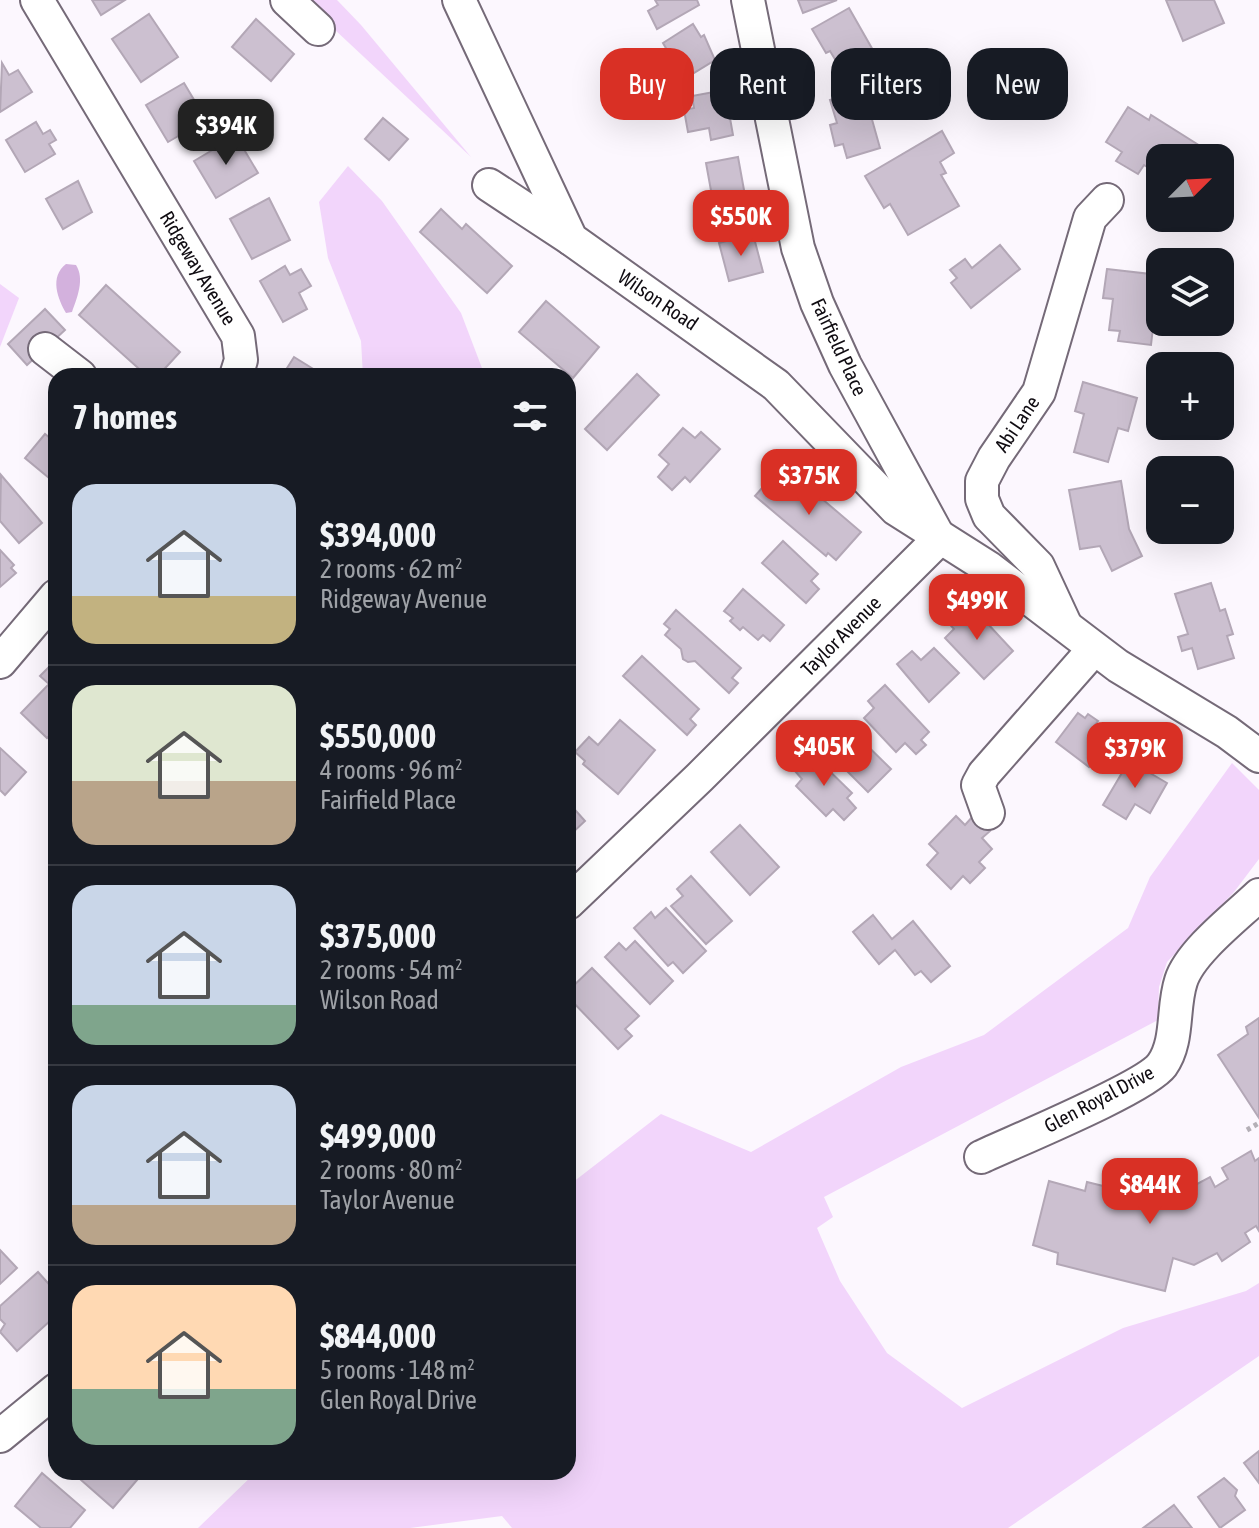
<!DOCTYPE html>
<meta charset="utf-8">
<style>
:root{--surface:#171b24;--page:#20242c;--text:#f1f3f6;--muted:#9ea1a6;--line:#363941;--accent:#d93025}
body{margin:0;font-family:"Asap Condensed",sans-serif;background:var(--page);color:var(--text);height:100vh;display:flex;flex-direction:column;font-size:30px;white-space:nowrap}
*{box-sizing:border-box;margin:0}
p{font-size:26px;color:var(--muted)}
.icon{flex:none;width:44px;height:44px;fill:none;stroke:currentColor;stroke-width:2;stroke-linecap:round;stroke-linejoin:round}
.map{position:relative;flex:1;overflow:hidden}
.side{position:absolute;left:48px;top:368px;width:528px;height:1112px;display:flex;flex-direction:column;background:var(--surface);border-radius:24px;box-shadow:0 8px 32px #0002}
.side>*{flex:none}
.guide{position:absolute;left:600px;top:48px;width:538px;height:72px;display:flex;gap:16px}
.needle{width:52px;rotate:66deg}
.controls{position:absolute;left:1146px;top:144px;display:grid;gap:16px}
.controls a{display:grid;place-items:center;width:88px;height:88px;border-radius:16px;background:var(--surface);box-shadow:0 8px 32px #0002;font-size:40px}
.price{position:absolute;translate:-50% -68px;padding:0 18px;border-radius:16px;background:var(--accent);color:#fff;font-size:26px;line-height:52px;filter:drop-shadow(0 2px 4px #0008)}
.price::after{content:'';position:absolute;left:50%;top:48px;width:24px;height:18px;margin-left:-12px;background:inherit;clip-path:polygon(0 0,100% 0,50% 100%)}
.price.current{background:#222;color:#fff}
ul{padding:0;list-style:none}
li{display:flex;align-items:center;gap:24px;height:200px;padding:0 24px}
li+li{border-top:2px solid var(--line)}
li span{display:grid;place-items:center;flex:none;width:224px;height:160px;border-radius:24px;color:#555}
li>.icon{margin-inline-start:auto}
span .icon{width:96px;height:96px;fill:#fffc;stroke-width:1}
li b{font-size:34px}
h2{display:flex;justify-content:space-between;align-items:center;height:96px;padding:0 24px;font-size:34px}
.tag{padding:0 28px;border-radius:24px;background:var(--surface);box-shadow:0 8px 32px #0002;font-size:28px;line-height:72px}
.tag.current{background:var(--accent);color:#fff}
.map>svg:first-child{display:block}
.green{fill:#f2d5fb}
.water{fill:#d3b1dd}
.building{fill:#ccc0d0;stroke:#b3a7b6;stroke-width:2}
.lines{fill:none;stroke-linecap:round;stroke-linejoin:round}
.minor-casing{stroke:#756a78;stroke-width:36}
.path{stroke:#b4afb6;stroke-width:5;stroke-dasharray:4 4;stroke-linecap:butt}
.minor{stroke:#fff;stroke-width:32}
.labels{text-anchor:middle;stroke-width:6;stroke-linejoin:round;paint-order:stroke}
.street-label{font-size:20px;fill:#100c12;stroke:#fff}
</style>
<div class="map">
<svg width="1259" height="1528" viewBox="0 0 1259 1528">
<rect width="100%" height="100%" fill="#fcf7fe"/>
<g class="green">
<polygon points="303,0 337,0 361,25 471,157"/>
<polygon points="348,166 382,201 461,313 485,376 363,376 361,341 328,258 319,202"/>
<polygon points="0,284 19,298 0,347"/>
<polygon points="1232,763 1259,790 1259,859 1234,892 1167,962 1159,987 1158,1020 824,1197 833,1217 817,1228 840,1281 887,1353 962,1408 1123,1328 1246,1291 1259,1283 1259,1356 1008,1528 512,1528 502,1516 410,1528 198,1528 256,1472 568,1472 568,1186 661,1114 751,1152 901,1067 984,1035 1128,928 1150,877"/>
</g>
<path class="water" d="M66 264 76 265C85 279 77 298 72 312L66 313C58 299 49 277 66 264Z"/>
<g class="building">
<polygon points="92,0 125,0 101,15"/>
<polygon points="655,0 697,0 699,5 657,29 648,11 658,5"/>
<polygon points="798,0 837,0 803,13"/>
<polygon points="1166,0 1214,0 1224,23 1183,41"/>
<polygon points="849,8 874,52 842,71 830,51 826,53 812,29"/>
<polygon points="149,14 178,57 141,82 112,39"/>
<polygon points="256,19 294,54 271,81 232,47"/>
<polygon points="693,24 701,37 704,35 715,60 684,79 663,43"/>
<polygon points="2,63 9,75 18,70 32,92 0,112"/>
<polygon points="184,83 206,120 168,142 146,105"/>
<polygon points="725,90 733,135 711,140 709,128 688,132 684,110 694,108 692,96"/>
<polygon points="864,91 880,148 847,158 843,144 835,146 830,125 837,123 830,100"/>
<polygon points="1128,107 1149,120 1151,115 1213,154 1211,158 1160,158 1160,200 1154,181 1159,180 1158,174 1144,165 1138,174 1116,161 1122,152 1106,142"/>
<polygon points="383,118 408,139 389,160 365,139"/>
<polygon points="36,122 43,134 50,130 56,140 49,144 55,154 25,172 6,140"/>
<polygon points="942,131 954,153 940,162 946,173 941,175 959,206 908,235 890,204 884,208 865,176"/>
<polygon points="236,136 258,173 216,198 194,161"/>
<polygon points="738,157 746,201 714,207 706,163"/>
<polygon points="78,181 92,212 63,229 46,199"/>
<polygon points="269,198 290,240 252,259 230,219"/>
<polygon points="441,209 462,229 466,224 512,266 487,293 420,232"/>
<polygon points="753,234 763,272 729,281 719,243"/>
<polygon points="1000,245 1020,269 971,308 951,283 957,278 950,270 965,259 972,268"/>
<polygon points="285,266 290,275 301,269 311,286 299,293 307,309 283,322 260,281"/>
<polygon points="1107,269 1159,275 1151,345 1118,341 1120,331 1109,330 1113,299 1103,298"/>
<polygon points="106,285 180,352 158,376 147,376 79,315"/>
<polygon points="546,301 599,347 573,378 519,332"/>
<polygon points="45,309 65,330 27,365 8,344"/>
<polygon points="294,357 323,375 323,376 282,376"/>
<polygon points="637,374 659,395 607,450 585,429"/>
<polygon points="1083,382 1137,398 1128,431 1118,428 1108,462 1074,452 1084,414 1075,411"/>
<polygon points="683,428 695,438 701,432 720,449 690,482 685,477 672,490 658,477 669,464 659,455"/>
<polygon points="56,431 56,482 55,483 25,458 45,434 50,438"/>
<polygon points="775,473 806,500 814,492 861,532 836,560 828,553 826,556 755,496"/>
<polygon points="1,475 42,523 19,543 0,521"/>
<polygon points="1121,481 1129,529 1142,556 1112,571 1100,546 1080,549 1069,490"/>
<polygon points="783,541 818,574 811,581 819,589 806,603 762,563"/>
<polygon points="0,550 14,565 11,568 16,573 0,587"/>
<polygon points="1211,583 1220,611 1225,609 1233,634 1227,636 1234,658 1198,669 1192,648 1182,651 1178,637 1188,634 1175,594"/>
<polygon points="743,589 784,625 770,641 763,635 758,640 743,627 740,630 730,621 733,618 724,611"/>
<polygon points="963,607 969,614 974,609 1013,651 984,679 945,638 954,629 947,621"/>
<polygon points="676,610 741,668 732,678 738,683 729,693 695,661 688,662 683,659 681,649 665,635 670,629 664,624"/>
<polygon points="934,648 959,673 929,702 897,664 912,651 921,660"/>
<polygon points="642,656 699,709 690,719 696,725 687,735 623,676"/>
<polygon points="56,660 56,729 47,738 21,713 49,684 40,676"/>
<polygon points="885,685 929,732 921,740 926,745 916,754 905,743 896,752 864,718 874,708 868,701"/>
<polygon points="1078,713 1085,718 1088,714 1098,721 1094,726 1111,740 1089,767 1056,742"/>
<polygon points="620,720 655,750 618,794 583,764 585,761 575,752 589,737 598,745"/>
<polygon points="843,722 891,769 868,792 829,753 838,743 830,735"/>
<polygon points="0,748 26,772 5,795 0,790"/>
<polygon points="812,754 852,793 847,798 856,808 844,820 833,809 826,816 796,786 802,779 795,771"/>
<polygon points="1129,761 1139,767 1141,763 1152,770 1150,773 1167,783 1150,813 1135,804 1126,819 1103,805"/>
<polygon points="568,802 585,821 568,837"/>
<polygon points="974,815 990,831 982,838 992,849 979,862 985,868 970,883 963,876 951,889 927,865 938,853 929,844 956,816 965,825"/>
<polygon points="740,825 779,867 750,895 711,852"/>
<polygon points="691,876 732,921 706,944 671,906 683,896 677,889"/>
<polygon points="666,908 706,951 683,973 673,962 668,966 634,928 651,912 655,918"/>
<polygon points="873,915 892,939 913,921 950,966 931,982 921,971 915,975 895,950 879,964 853,932"/>
<polygon points="635,941 673,981 650,1004 605,957 619,943 626,950"/>
<polygon points="592,968 639,1016 625,1029 632,1036 618,1049 568,997 568,991"/>
<polygon points="1259,1018 1259,1118 1218,1055 1248,1034 1246,1027"/>
<polygon points="1251,1151 1255,1161 1259,1158 1259,1231 1256,1226 1245,1233 1250,1242 1222,1261 1217,1253 1194,1265 1173,1258 1165,1291 1057,1264 1058,1253 1033,1245 1049,1181 1085,1191 1087,1182 1184,1206 1188,1205 1182,1192 1210,1177 1215,1187 1228,1179 1222,1168"/>
<polygon points="0,1250 17,1268 0,1284"/>
<polygon points="38,1272 56,1292 56,1326 51,1320 17,1351 0,1332 5,1324 0,1319 0,1306"/>
<polygon points="1259,1451 1259,1483 1244,1463"/>
<polygon points="72,1472 128,1472 137,1480 113,1508"/>
<polygon points="42,1473 85,1510 70,1528 41,1528 15,1506"/>
<polygon points="1224,1478 1237,1490 1235,1496 1245,1510 1220,1528 1198,1497"/>
<polygon points="1174,1505 1192,1528 1143,1528"/>
</g>
<g class="lines">
<defs>
<g id="minor">
<polyline points="37,0 238,336 241,360 236,376"/>
<polyline points="287,0 318,29"/>
<polyline points="459,0 571,239 776,385 896,509 989,568 1118,666 1227,732 1259,756"/>
<polyline points="748,0 798,248 817,303 845,365 936,532"/>
<polyline points="489,185 571,239"/>
<polyline points="45,349 80,376"/>
<polyline points="1065,624 1038,566 989,516 982,499 982,481 994,458 1039,392 1090,218 1107,200"/>
<polyline points="0,662 56,596"/>
<polyline points="988,813 978,785 984,774 1094,649"/>
<polyline points="568,903 700,777 940,538"/>
<path d="M981 1157C1015 1141 1145 1088 1162 1065 1179 1041 1172 1008 1181 981 1190 952 1237 916 1259 895"/>
<polyline points="0,1436 56,1390"/>
</g>
</defs>
<use href="#minor" class="minor-casing"/>
<g class="path">
<polyline points="1247,1130 1259,1123"/>
<polyline points="1165,1177 1178,1205"/>
</g>
<use href="#minor" class="minor"/>
</g>
<g class="labels">
<g class="street-label">
<text transform="translate(198 268) rotate(59)" y="7">Ridgeway Avenue</text>
<text transform="translate(658 300) rotate(34)" y="7">Wilson Road</text>
<text transform="translate(839 347) rotate(65)" y="7">Fairfield Place</text>
<text transform="translate(1017 424) rotate(-56)" y="7">Abi Lane</text>
<text transform="translate(841 636) rotate(-45)" y="7">Taylor Avenue</text>
<text transform="translate(1099 1099) rotate(-28)" y="7">Glen Royal Drive</text>
</g>
</g>
</svg>
<div class="controls">
<a><svg class="needle" viewBox="-14 -14 28 28"><path d="M0-13l5 13h-10z" fill="#e53935"/><path d="M0 13l5-13h-10z" fill="#9ea1a6"/></svg></a>
<a><svg class="icon" aria-label="layers" viewBox="0 0 24 24"><path d="M12 4l9 5-9 5-9-5zM3 14l9 5 9-5"/></svg></a>
<a>+</a>
<a>−</a>
</div>
<b class="price current" style="left:226px;top:167px">$394K</b>
<b class="price" style="left:741px;top:258px">$550K</b>
<b class="price" style="left:809px;top:517px">$375K</b>
<b class="price" style="left:977px;top:642px">$499K</b>
<b class="price" style="left:824px;top:788px">$405K</b>
<b class="price" style="left:1135px;top:790px">$379K</b>
<b class="price" style="left:1150px;top:1226px">$844K</b>
<div class="guide">
<a class="tag current">Buy</a>
<a class="tag">Rent</a>
<a class="tag">Filters</a>
<a class="tag">New</a>
</div>
<section class="side">
<h2>7 homes<svg class="icon" aria-label="filters" viewBox="0 0 24 24"><path d="M4 7h16M4 17h16"/><circle cx="9" cy="7" r="2"/><circle cx="15" cy="17" r="2"/></svg></h2>
<ul>
<li><span style="background:linear-gradient(#c9d6e8 70%,#c2b280 0)"><svg class="icon" aria-label="home" viewBox="0 0 24 24"><path d="M3 11l9-7 9 7M6 9v11h12V9"/></svg></span><div><b>$394,000</b><p>2 rooms · 62 m²</p><p>Ridgeway Avenue</p></div></li>
<li><span style="background:linear-gradient(#dfe7d0 60%,#b9a48a 0)"><svg class="icon" aria-label="home" viewBox="0 0 24 24"><path d="M3 11l9-7 9 7M6 9v11h12V9"/></svg></span><div><b>$550,000</b><p>4 rooms · 96 m²</p><p>Fairfield Place</p></div></li>
<li><span style="background:linear-gradient(#c9d6e8 75%,#7fa58c 0)"><svg class="icon" aria-label="home" viewBox="0 0 24 24"><path d="M3 11l9-7 9 7M6 9v11h12V9"/></svg></span><div><b>$375,000</b><p>2 rooms · 54 m²</p><p>Wilson Road</p></div></li>
<li><span style="background:linear-gradient(#c9d6e8 75%,#b9a48a 0)"><svg class="icon" aria-label="home" viewBox="0 0 24 24"><path d="M3 11l9-7 9 7M6 9v11h12V9"/></svg></span><div><b>$499,000</b><p>2 rooms · 80 m²</p><p>Taylor Avenue</p></div></li>
<li><span style="background:linear-gradient(#ffd9b3 65%,#7fa58c 0)"><svg class="icon" aria-label="home" viewBox="0 0 24 24"><path d="M3 11l9-7 9 7M6 9v11h12V9"/></svg></span><div><b>$844,000</b><p>5 rooms · 148 m²</p><p>Glen Royal Drive</p></div></li>
</ul>
</section>
</div>
